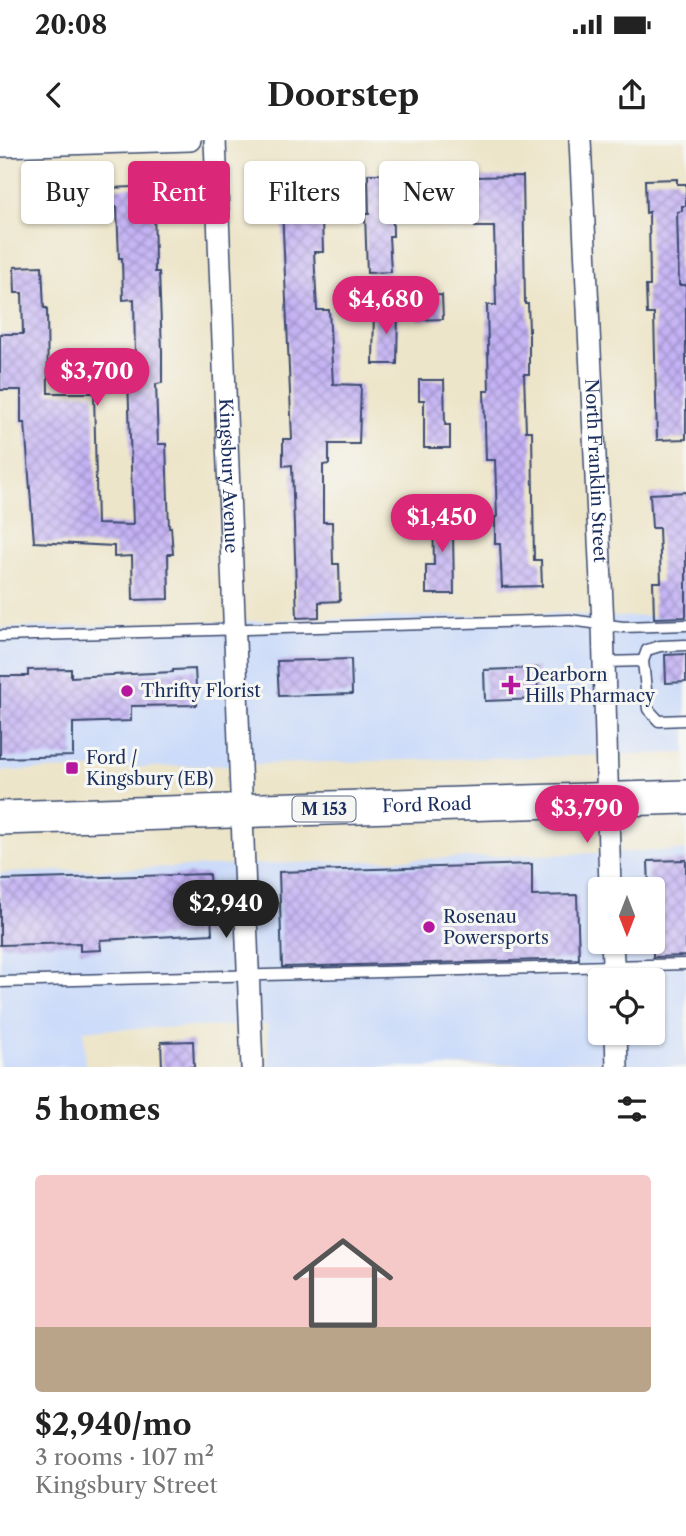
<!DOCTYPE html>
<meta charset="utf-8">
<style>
:root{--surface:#fff;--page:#f6f6f6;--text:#222;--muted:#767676;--accent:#db2777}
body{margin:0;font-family:"Libre Caslon Text",serif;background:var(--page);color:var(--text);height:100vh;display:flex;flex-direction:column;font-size:26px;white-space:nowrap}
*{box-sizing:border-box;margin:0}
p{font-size:23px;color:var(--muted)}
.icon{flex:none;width:38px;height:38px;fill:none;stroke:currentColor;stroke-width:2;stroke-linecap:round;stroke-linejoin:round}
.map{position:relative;height:927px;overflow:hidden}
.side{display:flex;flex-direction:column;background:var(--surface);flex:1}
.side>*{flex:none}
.hud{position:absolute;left:21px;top:21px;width:644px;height:63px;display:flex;gap:14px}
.needle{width:46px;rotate:180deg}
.tools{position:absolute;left:588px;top:737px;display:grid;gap:14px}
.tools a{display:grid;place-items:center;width:77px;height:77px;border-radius:7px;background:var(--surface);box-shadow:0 2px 5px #0004;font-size:35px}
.price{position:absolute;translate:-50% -60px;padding:0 16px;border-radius:24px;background:var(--accent);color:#fff;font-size:23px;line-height:46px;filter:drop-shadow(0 2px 4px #0008)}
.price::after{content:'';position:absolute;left:50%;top:42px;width:21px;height:16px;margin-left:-10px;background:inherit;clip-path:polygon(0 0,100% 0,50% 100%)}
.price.selected{background:#222;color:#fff}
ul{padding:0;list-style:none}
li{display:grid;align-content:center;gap:14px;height:371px;padding:0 35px}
li span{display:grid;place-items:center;height:217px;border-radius:7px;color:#555}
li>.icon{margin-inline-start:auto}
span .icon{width:126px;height:126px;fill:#fffc;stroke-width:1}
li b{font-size:30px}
h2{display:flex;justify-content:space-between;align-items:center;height:84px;padding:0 35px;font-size:30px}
.chip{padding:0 24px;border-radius:7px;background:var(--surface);box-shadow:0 2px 5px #0004;font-size:24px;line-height:63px}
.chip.selected{background:var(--accent);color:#fff}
.status{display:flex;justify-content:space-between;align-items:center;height:49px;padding:0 35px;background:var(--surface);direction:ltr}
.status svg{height:19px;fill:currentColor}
header{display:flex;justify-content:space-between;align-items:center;height:91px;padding:0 35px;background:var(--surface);font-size:32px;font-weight:800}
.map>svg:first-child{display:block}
.built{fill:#ccdbf9;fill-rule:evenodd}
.building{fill:url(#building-cross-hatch)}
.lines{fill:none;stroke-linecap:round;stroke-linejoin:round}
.lane-casing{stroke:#3a4a6e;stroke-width:13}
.street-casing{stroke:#3a4a6e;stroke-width:24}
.primary-casing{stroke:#3a4a6e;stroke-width:36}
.lane{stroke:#fff;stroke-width:10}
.street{stroke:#fff;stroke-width:21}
.primary{stroke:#fff;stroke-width:33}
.poi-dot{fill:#b5179e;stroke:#f6f6f2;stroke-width:2.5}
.labels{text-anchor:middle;stroke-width:6;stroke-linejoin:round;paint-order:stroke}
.shield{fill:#f6f6f2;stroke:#5d6b8a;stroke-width:2}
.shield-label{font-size:16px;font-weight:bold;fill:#1b2f5e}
.street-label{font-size:18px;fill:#1b2f5e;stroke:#f6f6f2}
.poi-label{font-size:18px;fill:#1b2f5e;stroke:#f6f6f2;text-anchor:start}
</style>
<div class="status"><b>20:08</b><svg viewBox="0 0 49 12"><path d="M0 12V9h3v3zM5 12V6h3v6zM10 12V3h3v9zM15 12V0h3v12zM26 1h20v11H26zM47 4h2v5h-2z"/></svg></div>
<header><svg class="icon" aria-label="back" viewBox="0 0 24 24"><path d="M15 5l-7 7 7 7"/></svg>Doorstep<svg class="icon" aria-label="share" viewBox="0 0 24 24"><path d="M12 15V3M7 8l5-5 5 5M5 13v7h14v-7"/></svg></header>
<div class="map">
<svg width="686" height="927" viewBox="0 0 686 927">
<defs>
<pattern id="building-cross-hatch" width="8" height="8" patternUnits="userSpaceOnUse" patternTransform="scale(1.75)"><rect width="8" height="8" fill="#c4b2f4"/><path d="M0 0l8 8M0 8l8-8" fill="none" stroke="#9e91c9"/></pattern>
</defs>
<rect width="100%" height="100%" fill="#f6f6f2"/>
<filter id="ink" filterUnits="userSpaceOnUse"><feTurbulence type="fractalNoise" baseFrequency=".0143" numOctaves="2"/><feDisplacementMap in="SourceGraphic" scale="14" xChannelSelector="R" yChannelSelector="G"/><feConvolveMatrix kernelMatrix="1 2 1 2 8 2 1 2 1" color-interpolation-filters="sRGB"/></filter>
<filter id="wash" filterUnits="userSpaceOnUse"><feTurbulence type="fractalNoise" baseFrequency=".00686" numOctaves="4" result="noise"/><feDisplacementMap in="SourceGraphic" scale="28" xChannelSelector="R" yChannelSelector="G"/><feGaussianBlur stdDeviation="1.57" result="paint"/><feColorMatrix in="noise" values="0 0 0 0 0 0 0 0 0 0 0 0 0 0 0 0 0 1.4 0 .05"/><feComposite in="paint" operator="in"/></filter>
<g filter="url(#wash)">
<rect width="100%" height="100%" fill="#ede5c9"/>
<g class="built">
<polygon points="547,473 616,477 686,475 686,613 0,631 0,488"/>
<path d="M686 710V927H598V921L438 927H269L267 885 84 890 85 927H0V733ZM600 749H653V802H600ZM600 840H653V892H600Z"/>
</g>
<g id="blocks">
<g class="building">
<polygon points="368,34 392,34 393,96 389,96 391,132 367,133 365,74 369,74"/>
<polygon points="523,36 525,164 528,164 529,190 529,234 524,234 526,291 532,291 534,420 541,420 542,446 502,447 500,404 495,404 495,377 497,377 495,320 486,320 484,251 489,251 487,165 496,165 494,87 475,87 474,37"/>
<polygon points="677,39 677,44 686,44 686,66 682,66 682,71 677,72 679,145 686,145 686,299 657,300 654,174 647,174 646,146 650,146 649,72 646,73 645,40"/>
<polygon points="63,43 89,43 89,49 154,46 155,132 159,132 162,211 162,243 156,244 158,304 166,304 169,388 171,387 173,414 168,414 169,459 133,460 132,416 114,417 114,406 34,402 25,283 21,283 21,250 0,250 0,194 23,194 22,153 15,153 14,127 42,126 44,168 47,168 48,253 94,253 97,384 133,385 128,239 125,239 125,218 135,217 134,159 123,160 122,118 119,118 117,67 64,67"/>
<polygon points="321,43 323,112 314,112 317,170 329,170 333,244 361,245 359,304 329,304 329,324 323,325 323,382 332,382 333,424 339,424 340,461 319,462 319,477 297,478 292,325 283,326 283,299 292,299 281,44"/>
<polygon points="442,155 443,179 417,180 417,156"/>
<polygon points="398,167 397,224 373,224 374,168"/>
<polygon points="419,240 444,240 445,285 450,285 450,308 424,308 424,260 419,260"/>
<polygon points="686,352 686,477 654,478 653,442 661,442 659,388 652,388 650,354"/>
<polygon points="457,370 457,392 453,393 454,454 426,454 426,425 434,425 433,371"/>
<polygon points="686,514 686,542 666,543 665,515"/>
<polygon points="351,519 352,554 279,556 277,521"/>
<polygon points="537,528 538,559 485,561 484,530"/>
<polygon points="71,529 71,537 173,532 173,530 195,529 197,565 131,566 131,581 73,583 73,616 0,618 0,536 28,536 28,530"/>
<polygon points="686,720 686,816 653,817 653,749 649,749 648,721"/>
<polygon points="532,724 532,756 577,755 579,819 282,827 279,732"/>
<polygon points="209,734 212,794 100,800 101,810 80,811 80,803 0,805 0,740"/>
<polygon points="193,901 194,927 162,927 161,902"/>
</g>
</g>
</g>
<g filter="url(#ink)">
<use href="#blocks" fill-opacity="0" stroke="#3a4a6e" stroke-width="2"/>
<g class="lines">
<defs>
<g id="lane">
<polyline points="0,496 570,480 623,487 686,485"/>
<polyline points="686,505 660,506 647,510 643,521 648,569 659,581 686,580"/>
<polyline points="604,522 643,521"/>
<polyline points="0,842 686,824"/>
</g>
<g id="street">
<path id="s1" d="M215 0 252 927"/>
<path id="s2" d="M580 0 603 484 610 749"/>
<polyline points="0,6 190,0"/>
<polyline points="612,802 614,840"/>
<polyline points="616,892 617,927"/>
</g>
<g id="primary">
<path id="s3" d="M0 678 686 657"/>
</g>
</defs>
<use href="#lane" class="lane-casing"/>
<use href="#street" class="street-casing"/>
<use href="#primary" class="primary-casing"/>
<use href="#lane" class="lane"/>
<use href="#street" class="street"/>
<use href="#primary" class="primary"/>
</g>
</g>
<g class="poi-dot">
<path d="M507.5 534.5h7v7h7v7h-7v7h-7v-7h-7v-7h7z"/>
<circle cx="127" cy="551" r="7"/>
<rect x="65" y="621" width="14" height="14" rx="3.5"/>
<circle cx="429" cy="787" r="7"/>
</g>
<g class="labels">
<rect class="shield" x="292.5" y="656.5" width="63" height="25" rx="5"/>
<g class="shield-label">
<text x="324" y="675">M 153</text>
</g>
<g class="street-label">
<text dy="6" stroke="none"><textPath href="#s2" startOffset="331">North Franklin Street</textPath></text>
<text dy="6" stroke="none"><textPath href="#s1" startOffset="336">Kingsbury Avenue</textPath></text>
<text dy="6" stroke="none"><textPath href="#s3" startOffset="427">Ford Road</textPath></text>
</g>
<g class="poi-label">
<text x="525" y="541">Dearborn<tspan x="525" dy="21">Hills Pharmacy</tspan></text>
<text x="141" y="557">Thrifty Florist</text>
<text x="86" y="624">Ford /<tspan x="86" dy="21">Kingsbury (EB)</tspan></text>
<text x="443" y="783">Rosenau<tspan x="443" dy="21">Powersports</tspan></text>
</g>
</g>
</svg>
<div class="tools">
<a><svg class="needle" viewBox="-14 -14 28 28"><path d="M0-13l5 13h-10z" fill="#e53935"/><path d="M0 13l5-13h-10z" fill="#767676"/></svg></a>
<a><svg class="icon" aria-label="locate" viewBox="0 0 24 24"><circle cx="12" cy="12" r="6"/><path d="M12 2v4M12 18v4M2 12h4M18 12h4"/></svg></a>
</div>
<b class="price" style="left:386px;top:196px">$4,680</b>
<b class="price" style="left:97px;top:268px">$3,700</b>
<b class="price" style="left:442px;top:414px">$1,450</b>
<b class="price" style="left:587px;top:705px">$3,790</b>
<b class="price selected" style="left:226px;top:800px">$2,940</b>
<div class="hud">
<a class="chip">Buy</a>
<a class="chip selected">Rent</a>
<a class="chip">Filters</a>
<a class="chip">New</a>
</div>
</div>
<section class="side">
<h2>5 homes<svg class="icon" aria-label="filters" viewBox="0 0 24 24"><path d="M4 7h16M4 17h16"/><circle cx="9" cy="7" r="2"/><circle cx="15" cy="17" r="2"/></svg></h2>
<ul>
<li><span style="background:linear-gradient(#f6c9c9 70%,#b9a48a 0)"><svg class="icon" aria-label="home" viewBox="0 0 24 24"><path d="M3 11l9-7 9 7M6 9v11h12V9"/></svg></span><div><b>$2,940/mo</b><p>3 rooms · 107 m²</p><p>Kingsbury Street</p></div></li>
</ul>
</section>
